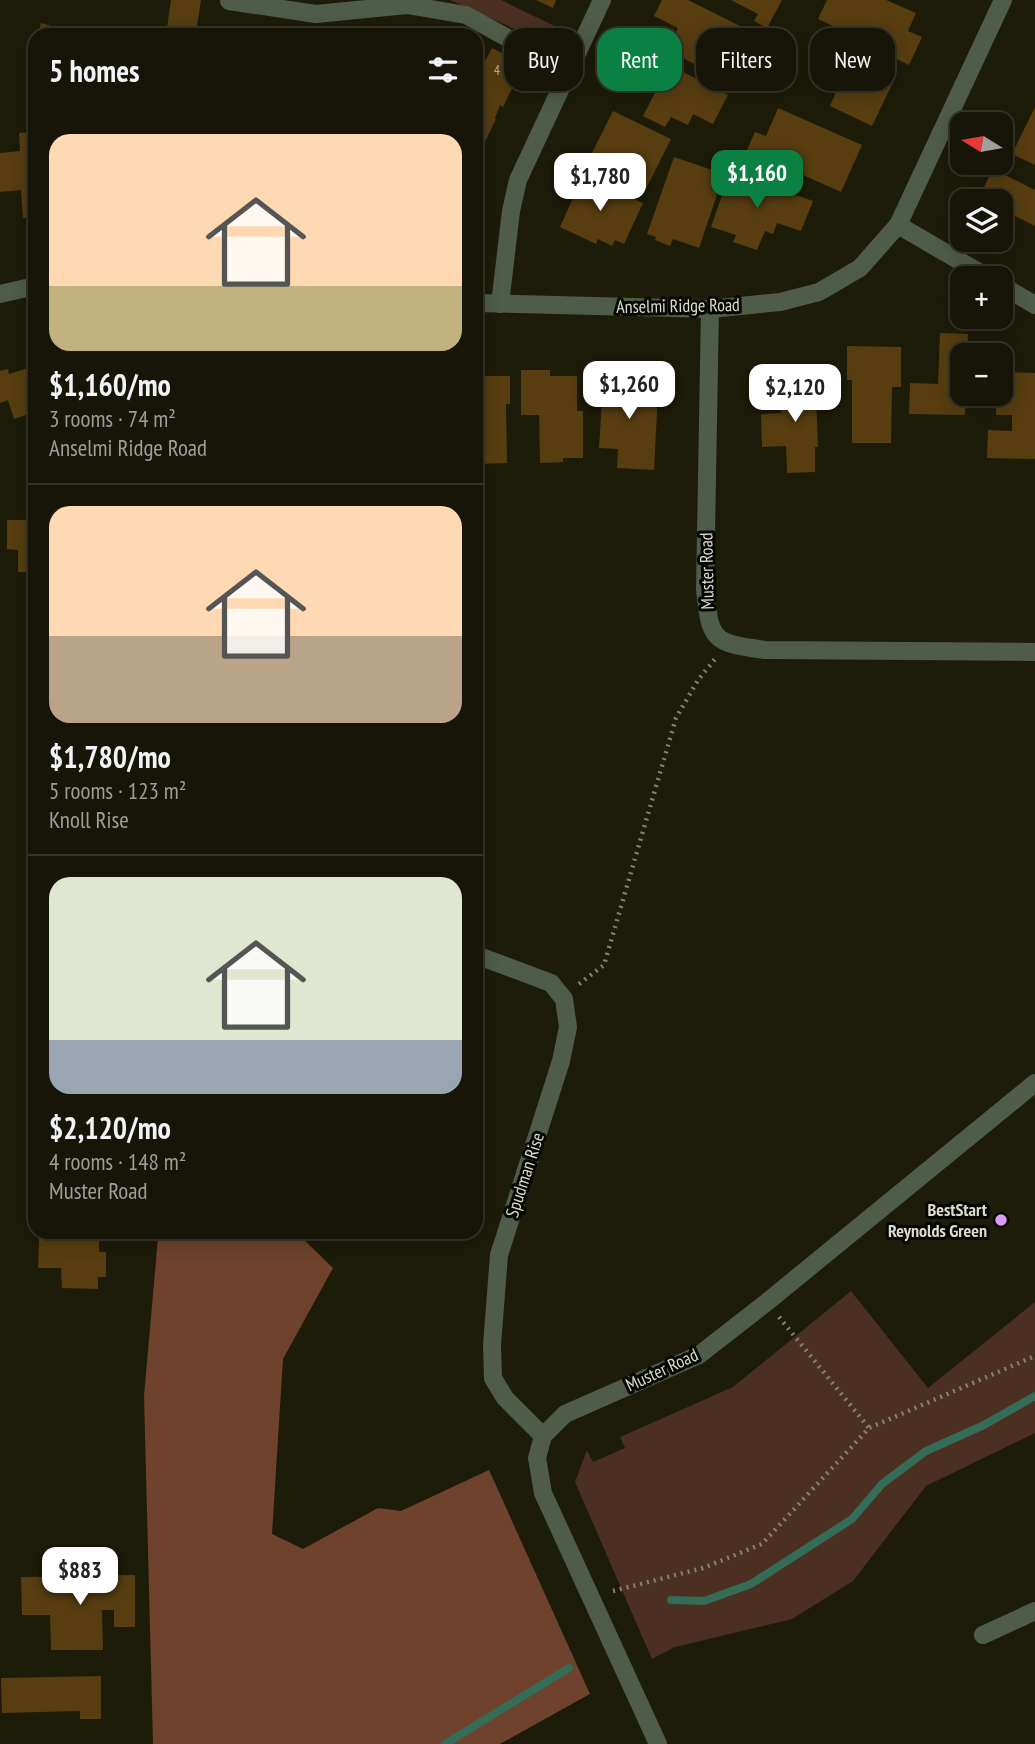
<!DOCTYPE html>
<meta charset="utf-8">
<style>
:root{--surface:#161507;--page:#232215;--text:#f1f3f6;--muted:#9e9f9b;--line:#353428;--accent:#0b8043}
body{margin:0;font-family:"PT Sans Narrow",sans-serif;background:var(--page);color:var(--text);height:100vh;display:flex;flex-direction:column;font-size:26px;white-space:nowrap}
*{box-sizing:border-box;margin:0}
p{font-size:23px;color:var(--muted)}
.icon{flex:none;width:38px;height:38px;fill:none;stroke:currentColor;stroke-width:2;stroke-linecap:round;stroke-linejoin:round}
.map{position:relative;flex:1;overflow:hidden}
.panel{position:absolute;left:28px;top:28px;width:455px;height:1211px;display:flex;flex-direction:column;background:var(--surface);border-radius:21px;box-shadow:0 4px 18px #0003,0 0 0 2px var(--line)}
.panel>*{flex:none}
.top-card{position:absolute;left:504px;top:28px;width:425px;height:63px;display:flex;gap:14px}
.needle{width:46px;rotate:281deg}
.fabs{position:absolute;left:950px;top:112px;display:grid;gap:14px}
.fabs a{display:grid;place-items:center;width:63px;height:63px;border-radius:14px;background:var(--surface);box-shadow:0 4px 18px #0003,0 0 0 2px var(--line);font-size:35px}
.price{position:absolute;translate:-50% -60px;padding:0 16px;border-radius:14px;background:#fff;color:#222;font-size:23px;line-height:46px;filter:drop-shadow(0 2px 4px #0008)}
.price::after{content:'';position:absolute;left:50%;top:42px;width:21px;height:16px;margin-left:-10px;background:inherit;clip-path:polygon(0 0,100% 0,50% 100%)}
.price.current{background:var(--accent);color:#fff}
ul{padding:0;list-style:none}
li{display:grid;align-content:center;gap:14px;height:371px;padding:0 21px}
li+li{border-top:2px solid var(--line)}
li span{display:grid;place-items:center;height:217px;border-radius:21px;color:#555}
li>.icon{margin-inline-start:auto}
span .icon{width:126px;height:126px;fill:#fffc;stroke-width:1}
li b{font-size:30px}
h2{display:flex;justify-content:space-between;align-items:center;height:84px;padding:0 21px;font-size:30px}
.chip{padding:0 24px;border-radius:21px;background:var(--surface);box-shadow:0 4px 18px #0003,0 0 0 2px var(--line);font-size:24px;line-height:63px}
.chip.current{background:var(--accent);color:#fff}
.map>svg:first-child{display:block}
.green{fill:#4b2f21}
.forest{fill:#6e422d}
.lines{fill:none;stroke-linecap:round;stroke-linejoin:round}
.stream{stroke:#346c57;stroke-width:8}
.building{fill:#573d10}
.path{stroke:#828272;stroke-width:4.5;stroke-dasharray:2 5;stroke-linecap:butt}
.minor{stroke:#4f5c4a;stroke-width:18}
.poi-dot{fill:#dc99f5;stroke:#060602;stroke-width:2.5}
.labels{text-anchor:middle;stroke-width:6;stroke-linejoin:round;paint-order:stroke}
.number-label{font-size:14px;fill:#bab49f}
.street-label{font-size:18px;fill:#dbdbcf;stroke:#060602}
.poi-label{font-size:18px;font-weight:bold;fill:#dbdbcf;stroke:#060602;text-anchor:end}
</style>
<div class="map">
<svg width="1035" height="1744" viewBox="0 0 1035 1744">
<rect width="100%" height="100%" fill="#1d1c09"/>
<g class="green">
<polygon points="450,0 501,0 571,34 562,50"/>
<polygon points="851,1291 928,1388 1035,1302 1035,1433 926,1486 853,1581 792,1619 675,1647 652,1659 575,1482 587,1450 593,1462 625,1448 620,1437 733,1387"/>
</g>
<polygon class="forest" points="173,1232 296,1232 333,1268 283,1359 272,1534 303,1549 378,1508 401,1511 489,1470 590,1694 500,1744 153,1744 144,1396 158,1238"/>
<g class="lines">
<g class="stream">
<polyline points="671,1600 704,1601 751,1584 852,1519 882,1484 926,1451 984,1425 1035,1396"/>
<polyline points="445,1744 569,1668"/>
</g>
</g>
<g class="building">
<polygon points="171,0 201,0 197,26 217,29 216,35 166,35"/>
<polygon points="536,0 556,0 553,8"/>
<polygon points="662,0 688,0 744,28 720,77 667,50 678,28 654,16"/>
<polygon points="731,0 782,0 767,28 754,21 758,14"/>
<polygon points="827,0 886,0 916,13 908,31 922,37 909,65 845,35 846,32 818,19"/>
<polygon points="41,23 79,34 79,35 38,35"/>
<polygon points="492,48 518,61 507,83 513,86 503,107 500,105 495,118 496,119 480,152 476,150 476,69 480,71"/>
<polygon points="644,52 728,95 713,124 693,114 688,125 671,117 665,127 643,116 657,89 631,76"/>
<polygon points="833,54 881,77 883,72 895,78 872,126 830,106 840,83 822,75"/>
<polygon points="1035,107 1035,165 1012,154"/>
<polygon points="778,108 862,145 841,192 747,150 755,132 766,136"/>
<polygon points="613,111 671,139 646,189 627,180 636,164 617,155 609,172 588,161"/>
<polygon points="35,132 35,217 23,218 21,190 0,192 0,153 20,151 19,133"/>
<polygon points="674,157 724,174 699,248 673,239 670,246 655,240 656,237 647,234"/>
<polygon points="993,169 1035,190 1035,226 1011,214 1006,225 1001,223 1001,201 977,201"/>
<polygon points="730,172 813,201 801,231 777,223 773,234 765,231 757,250 733,242 736,235 711,227"/>
<polygon points="578,174 643,203 624,244 615,240 612,246 598,239 596,244 560,227 574,196 569,194"/>
<polygon points="940,333 968,334 967,355 962,355 962,394 966,394 965,415 909,414 910,383 938,384"/>
<polygon points="847,346 901,347 901,387 892,387 891,443 852,443 852,380 847,380"/>
<polygon points="35,366 35,430 29,414 14,419 8,400 0,403 0,371 8,369 9,374"/>
<polygon points="815,369 818,447 815,447 815,472 787,473 786,446 762,447 761,414 781,413 780,398 791,397 790,370"/>
<polygon points="521,370 550,370 550,376 577,376 577,411 583,411 583,458 563,458 563,462 540,463 539,415 521,415"/>
<polygon points="1001,372 1035,373 1035,459 987,458 988,430 1012,431 1012,415 996,415 997,394 1001,394"/>
<polygon points="481,376 510,376 510,404 506,404 507,463 478,464 478,451 476,451 476,391 481,391"/>
<polygon points="597,377 649,380 648,392 658,393 654,470 617,468 618,449 599,448 602,399 596,399"/>
<polygon points="7,520 35,520 35,572 18,572 18,550 7,549"/>
<polygon points="48,1232 99,1232 99,1252 106,1252 106,1277 98,1277 98,1289 62,1288 61,1268 38,1268 39,1238 48,1238"/>
<polygon points="135,1575 135,1627 114,1627 114,1610 102,1610 103,1650 51,1650 50,1615 22,1615 21,1577"/>
<polygon points="101,1676 101,1719 80,1719 80,1711 2,1713 1,1678"/>
</g>
<g class="lines">
<g class="path">
<polyline points="579,984 604,965 676,718 698,680 715,659"/>
<polyline points="779,1317 869,1428"/>
<polyline points="613,1591 703,1568 762,1544 869,1428 1035,1356"/>
</g>
<g class="minor">
<polyline points="229,1 316,14 407,5 466,15 567,71"/>
<polyline points="898,225 989,278"/>
<polyline points="1001,285 1035,305"/>
<polyline points="0,294 35,286"/>
<polyline points="476,303 710,309 780,302 819,292 860,268 898,225 1003,0"/>
<polyline points="500,304 511,211 518,180 602,0"/>
<path d="M710 309 705 589C710 641 713 643 765 650L1035 652"/>
<polyline points="476,955 551,983 564,999 568,1027 561,1061 499,1255 492,1345 493,1378 505,1398 543,1436"/>
<polyline points="983,1635 1035,1611"/>
<polyline points="658,1744 543,1493 537,1458 543,1436 565,1414 699,1355 767,1302 1035,1083"/>
</g>
</g>
<circle class="poi-dot" cx="1001" cy="1220" r="7"/>
<g class="labels">
<g class="number-label">
<text x="497" y="75">4</text>
</g>
<g class="street-label">
<text transform="translate(678 306) rotate(-1)" y="6">Anselmi Ridge Road</text>
<text transform="translate(707 571) rotate(-91)" y="6">Muster Road</text>
<text transform="translate(525 1175) rotate(-72)" y="6">Spudman Rise</text>
<text transform="translate(662 1370) rotate(-25)" y="6">Muster Road</text>
</g>
<g class="poi-label">
<text x="987" y="1216">BestStart<tspan x="987" dy="21">Reynolds Green</tspan></text>
</g>
</g>
</svg>
<div class="fabs">
<a><svg class="needle" viewBox="-14 -14 28 28"><path d="M0-13l5 13h-10z" fill="#e53935"/><path d="M0 13l5-13h-10z" fill="#9e9f9b"/></svg></a>
<a><svg class="icon" aria-label="layers" viewBox="0 0 24 24"><path d="M12 4l9 5-9 5-9-5zM3 14l9 5 9-5"/></svg></a>
<a>+</a>
<a>−</a>
</div>
<b class="price current" style="left:757px;top:210px">$1,160</b>
<b class="price" style="left:600px;top:213px">$1,780</b>
<b class="price" style="left:629px;top:421px">$1,260</b>
<b class="price" style="left:795px;top:424px">$2,120</b>
<b class="price" style="left:80px;top:1607px">$883</b>
<div class="top-card">
<a class="chip">Buy</a>
<a class="chip current">Rent</a>
<a class="chip">Filters</a>
<a class="chip">New</a>
</div>
<section class="panel">
<h2>5 homes<svg class="icon" aria-label="filters" viewBox="0 0 24 24"><path d="M4 7h16M4 17h16"/><circle cx="9" cy="7" r="2"/><circle cx="15" cy="17" r="2"/></svg></h2>
<ul>
<li><span style="background:linear-gradient(#ffd9b3 70%,#c2b280 0)"><svg class="icon" aria-label="home" viewBox="0 0 24 24"><path d="M3 11l9-7 9 7M6 9v11h12V9"/></svg></span><div><b>$1,160/mo</b><p>3 rooms · 74 m²</p><p>Anselmi Ridge Road</p></div></li>
<li><span style="background:linear-gradient(#ffd9b3 60%,#b9a48a 0)"><svg class="icon" aria-label="home" viewBox="0 0 24 24"><path d="M3 11l9-7 9 7M6 9v11h12V9"/></svg></span><div><b>$1,780/mo</b><p>5 rooms · 123 m²</p><p>Knoll Rise</p></div></li>
<li><span style="background:linear-gradient(#dfe7d0 75%,#9aa5b1 0)"><svg class="icon" aria-label="home" viewBox="0 0 24 24"><path d="M3 11l9-7 9 7M6 9v11h12V9"/></svg></span><div><b>$2,120/mo</b><p>4 rooms · 148 m²</p><p>Muster Road</p></div></li>
</ul>
</section>
</div>
